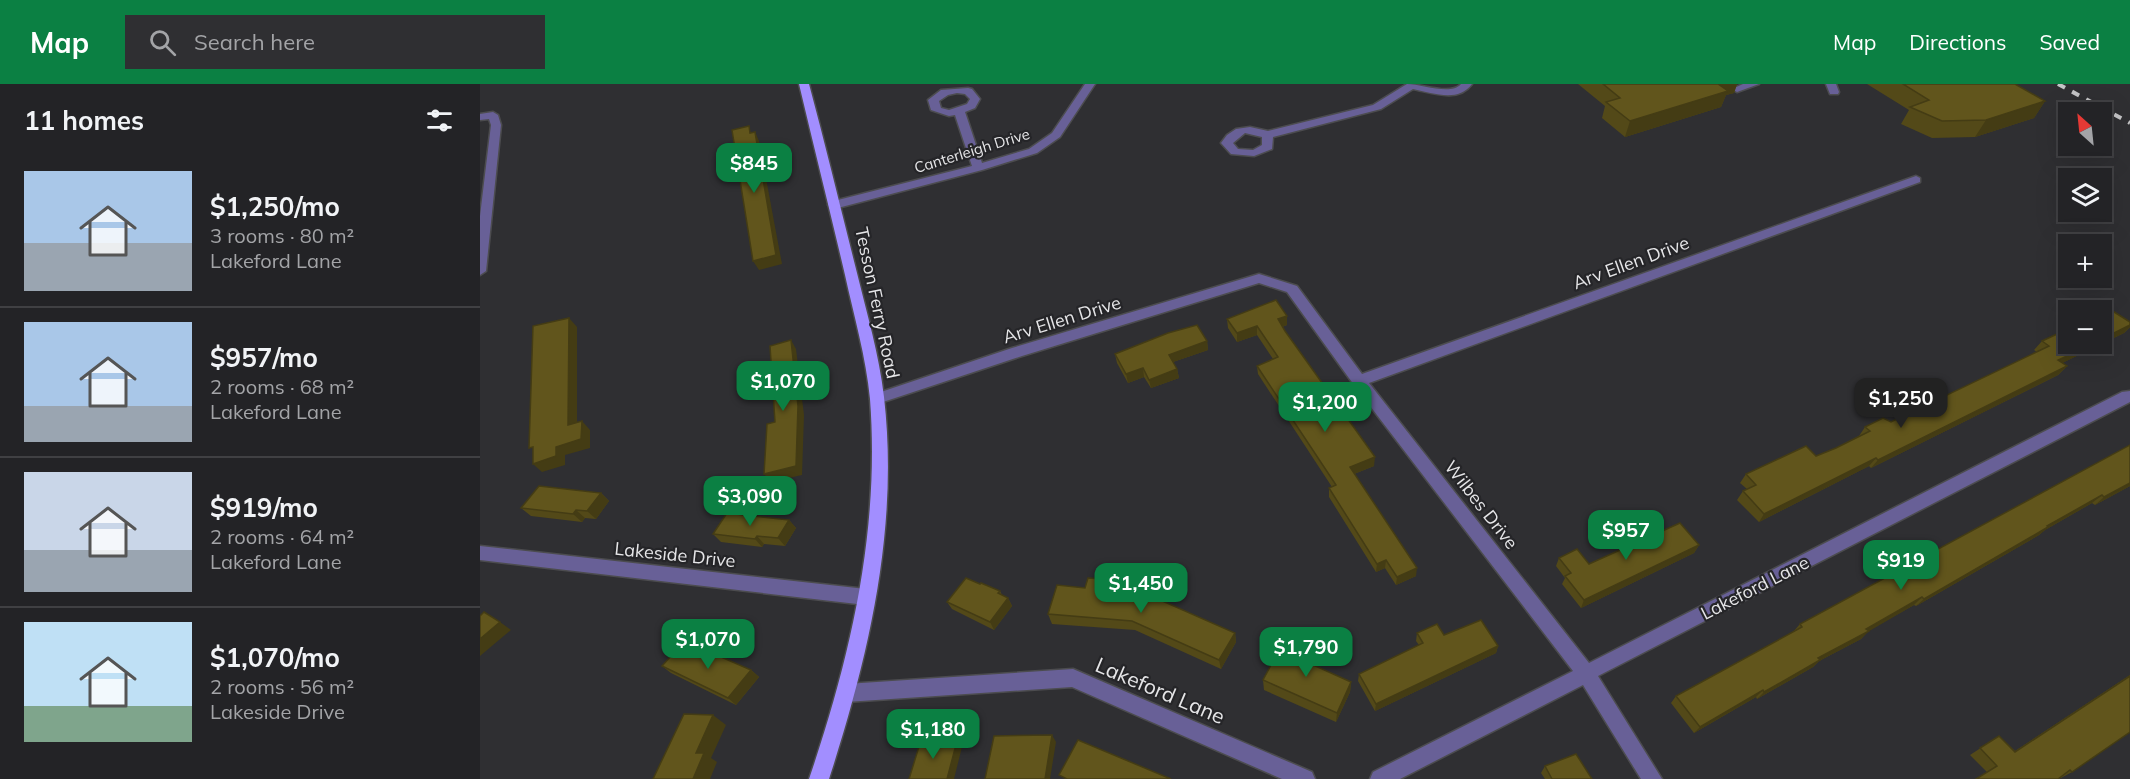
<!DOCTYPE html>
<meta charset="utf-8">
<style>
:root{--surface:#232326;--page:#2f2f32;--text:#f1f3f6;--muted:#a3a4a7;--line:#404043;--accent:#0b8043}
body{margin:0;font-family:Mulish,sans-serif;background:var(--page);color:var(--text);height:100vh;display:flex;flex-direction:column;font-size:22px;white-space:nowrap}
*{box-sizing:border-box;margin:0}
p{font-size:20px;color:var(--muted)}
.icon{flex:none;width:33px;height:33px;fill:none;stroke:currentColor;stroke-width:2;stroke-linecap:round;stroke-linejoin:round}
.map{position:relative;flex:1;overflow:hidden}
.sheet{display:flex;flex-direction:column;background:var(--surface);width:480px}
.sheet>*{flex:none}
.needle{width:39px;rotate:333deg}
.controls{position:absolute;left:1578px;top:18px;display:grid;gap:12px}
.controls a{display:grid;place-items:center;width:54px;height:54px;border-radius:0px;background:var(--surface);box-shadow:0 6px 24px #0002,0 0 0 2px var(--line);font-size:30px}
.price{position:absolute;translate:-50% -51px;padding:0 14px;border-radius:12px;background:var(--accent);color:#fff;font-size:20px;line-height:39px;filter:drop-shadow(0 2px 3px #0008)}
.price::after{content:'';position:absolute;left:50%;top:36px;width:18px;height:14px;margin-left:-9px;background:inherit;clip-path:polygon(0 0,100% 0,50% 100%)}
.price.current{background:#222;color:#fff}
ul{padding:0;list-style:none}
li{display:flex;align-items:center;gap:18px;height:150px;padding:0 24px}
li+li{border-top:2px solid var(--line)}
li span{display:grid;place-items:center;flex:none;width:168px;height:120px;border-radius:0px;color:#555}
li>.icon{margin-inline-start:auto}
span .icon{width:72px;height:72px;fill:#fffc;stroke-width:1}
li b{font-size:26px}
h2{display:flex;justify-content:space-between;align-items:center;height:72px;padding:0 24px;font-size:26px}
header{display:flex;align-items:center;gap:36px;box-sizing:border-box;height:84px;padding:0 30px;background:var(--accent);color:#fff}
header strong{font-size:28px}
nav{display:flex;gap:33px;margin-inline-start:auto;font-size:21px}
.search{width:420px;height:54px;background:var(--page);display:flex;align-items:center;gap:15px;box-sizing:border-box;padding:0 21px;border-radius:0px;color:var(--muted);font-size:22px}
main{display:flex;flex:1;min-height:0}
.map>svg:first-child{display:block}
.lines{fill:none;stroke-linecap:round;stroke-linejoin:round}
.minor-casing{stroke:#4c4c4f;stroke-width:3}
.major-casing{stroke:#4c4c4f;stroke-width:3}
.minor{fill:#686097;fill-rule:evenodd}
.major{fill:#a28eff;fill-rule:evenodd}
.rail{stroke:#c4c4c6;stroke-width:4;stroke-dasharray:8 8;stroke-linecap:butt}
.wall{fill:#534918}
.shaded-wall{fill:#443c14}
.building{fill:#61551c;stroke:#443c14;stroke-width:1.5}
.labels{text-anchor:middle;stroke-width:4.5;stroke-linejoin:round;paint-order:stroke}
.far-street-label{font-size:15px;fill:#e6e6e8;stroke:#252528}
.street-label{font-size:18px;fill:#e6e6e8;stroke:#252528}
.near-street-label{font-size:21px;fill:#e6e6e8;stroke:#252528}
</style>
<header>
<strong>Map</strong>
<div class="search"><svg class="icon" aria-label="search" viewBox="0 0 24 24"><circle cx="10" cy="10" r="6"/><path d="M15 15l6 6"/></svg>Search here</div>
<nav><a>Map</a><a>Directions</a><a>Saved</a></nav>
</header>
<main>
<section class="sheet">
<h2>11 homes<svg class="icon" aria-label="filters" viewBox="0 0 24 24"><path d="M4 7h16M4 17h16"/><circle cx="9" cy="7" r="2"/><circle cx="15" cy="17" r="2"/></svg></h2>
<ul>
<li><span style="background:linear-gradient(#a9c7e8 60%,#9aa5b1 0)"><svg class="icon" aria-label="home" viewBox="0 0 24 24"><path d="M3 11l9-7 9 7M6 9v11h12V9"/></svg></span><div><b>$1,250/mo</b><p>3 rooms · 80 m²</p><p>Lakeford Lane</p></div></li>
<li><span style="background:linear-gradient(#a9c7e8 70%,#9aa5b1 0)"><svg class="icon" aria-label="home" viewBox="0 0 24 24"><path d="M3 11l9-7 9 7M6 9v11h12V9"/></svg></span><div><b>$957/mo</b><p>2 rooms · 68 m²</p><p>Lakeford Lane</p></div></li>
<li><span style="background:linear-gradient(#c9d6e8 65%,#9aa5b1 0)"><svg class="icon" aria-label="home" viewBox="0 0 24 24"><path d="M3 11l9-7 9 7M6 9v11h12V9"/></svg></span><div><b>$919/mo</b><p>2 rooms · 64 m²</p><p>Lakeford Lane</p></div></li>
<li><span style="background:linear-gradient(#bfe0f5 70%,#7fa58c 0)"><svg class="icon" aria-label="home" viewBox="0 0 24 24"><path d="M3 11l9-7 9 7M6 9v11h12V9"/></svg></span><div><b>$1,070/mo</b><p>2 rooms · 56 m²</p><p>Lakeside Drive</p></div></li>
</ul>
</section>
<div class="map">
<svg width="1650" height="695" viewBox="0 0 1650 695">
<rect width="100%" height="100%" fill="#2f2f32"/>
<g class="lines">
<defs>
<g id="minor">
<path d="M605 0H615L580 53 557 69 502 86 354 125 348 121 350 118 492 82 475 31 469 32 451 26 448 16 461 6 488 4 492 5 500 15 495 24 485 28 502 79 549 65 572 49ZM477 9 485 10 490 15 487 20 469 26 461 24 459 17 468 11Z"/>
<path d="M927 0C942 0 971 12 981 0H992C978 19 953 9 933 5L901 25 793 53 792 65 774 72 751 70 741 59 747 51 756 45 770 43 788 47 893 21ZM765 49 782 53V61L773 66 758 65 753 59Z"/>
<polygon points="1263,0 1279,0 1257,8 1252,5"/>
<polygon points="1346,0 1356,0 1359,8 1358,10 1350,10"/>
<polygon points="13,28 18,31 21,41 6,187 0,191 0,132 11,41 9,35 0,36 0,30"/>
<polygon points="1436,92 1440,94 1440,98 889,299 1109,579 1642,308 1650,307 1650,318 1118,592 1182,695 1161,695 1103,601 920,695 890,695 893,688 1093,587 874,301 807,208 779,199 542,272 397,320 392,319 390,315 392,311 532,264 779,190 817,202 882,290"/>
<polygon points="0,462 386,505 392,508 395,513 392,518 386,521 0,476"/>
<polygon points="593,585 832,688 835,695 802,695 592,603 366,618 359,615 357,609 359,603 366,600"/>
</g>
<path id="major" d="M319 0H329C346 63 361 126 377 189 387 230 399 270 404 313 419 443 389 572 349 695H329C371 572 400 446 390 315 386 273 374 232 365 191 350 127 334 63 319 0Z"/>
</defs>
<use href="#minor" class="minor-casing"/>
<use href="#major" class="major-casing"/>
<use href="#minor" class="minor"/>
<use href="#major" class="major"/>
<polyline class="rail" points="1578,0 1650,39"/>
</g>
<g class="wall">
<polygon points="1098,0 1257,0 1254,9 1246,11 1241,23 1145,53 1122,34 1125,22"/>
<polygon points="1387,0 1535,0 1565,17 1554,34 1495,53 1452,54 1421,40 1429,26"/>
<polygon points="747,235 807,241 802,243 894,382 874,390 936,492 916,501 905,484 896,488 849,413 849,404 852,403 778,290 777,282 793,275 777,251 757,258 748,244"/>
<polygon points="1650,238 1650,243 1644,249 1582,279 1587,282 1578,291 1391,384 1389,382 1279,438 1257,416 1263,407 1267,405 1260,399 1266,390 1336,372 1356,364 1379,352 1385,343 1411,338 1557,268 1554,266 1562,257"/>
<polygon points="727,257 728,266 693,278 697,285 699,294 671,304 664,293 648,299 637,279 635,270"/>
<polygon points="1650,361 1650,402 1615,421 1612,419 1565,446 1559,451 1436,522 1434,521 1388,547 1381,555 1339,577 1333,583 1277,615 1276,613 1214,649 1191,619 1196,612 1313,548 1320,540"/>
<polygon points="121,409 129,417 116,435 105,434 102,438 51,432 41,424"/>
<polygon points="309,436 316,444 305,462 284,460 282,463 241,458 233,450"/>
<polygon points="1219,461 1214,469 1101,524 1082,500 1085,494 1076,482 1079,474 1109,480"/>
<polygon points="500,500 520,507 522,511 528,514 532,522 514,546 472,525 467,518"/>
<polygon points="605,504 644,506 755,549 756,558 741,585 655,546 572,540 568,530"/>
<polygon points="937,549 964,551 1018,562 1016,569 895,627 878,597 879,590 939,561 936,557"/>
<polygon points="829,577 828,579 871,598 870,608 856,638 784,606 783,596"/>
<polygon points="182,582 271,586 279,593 256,621 191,589"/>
<polygon points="1650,591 1650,648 1592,688 1581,694 1507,688 1490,671 1519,652 1535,667"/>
<polygon points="1065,682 1112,695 1065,695 1061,689"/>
</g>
<g class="shaded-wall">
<polygon points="1236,0 1257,0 1254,9 1246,11 1241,23 1145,53 1150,37"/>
<polygon points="1565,17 1554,34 1495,53 1506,36"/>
<polygon points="275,48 279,57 302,180 279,186 273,177"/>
<polygon points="807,232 807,241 798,244 798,235"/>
<polygon points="89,234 97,243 97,350 88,341"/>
<polygon points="1650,241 1650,243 1644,249 1570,285 1578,276 1613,260 1622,260 1622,255"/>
<polygon points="777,242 777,251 757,258 757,249"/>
<polygon points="311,256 316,265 324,331 322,391 291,398 284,390 316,382"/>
<polygon points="727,257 728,266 690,279 689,271"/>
<polygon points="1587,282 1578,291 1391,384 1398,376"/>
<polygon points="663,284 664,293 648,299 646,290"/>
<polygon points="697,285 699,294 671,304 669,296"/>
<polygon points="102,337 110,346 110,364 85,371 85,381 62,388 53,380 76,363"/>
<polygon points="895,373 894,382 869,392 870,383"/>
<polygon points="1396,374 1389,382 1279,438 1284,430"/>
<polygon points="1650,399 1650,402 1615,421 1624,413"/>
<polygon points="121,409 129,417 116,435 107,427"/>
<polygon points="1622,411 1612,419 1565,446 1559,451 1436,522 1444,515 1567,442"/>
<polygon points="96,426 105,434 102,438 93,430"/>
<polygon points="309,436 316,444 305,462 298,454"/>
<polygon points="277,452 284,460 282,463 275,455"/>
<polygon points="1219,461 1214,469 1101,524 1104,516"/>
<polygon points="906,476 905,484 896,488 897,480"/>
<polygon points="937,484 936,492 916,501 917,493"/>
<polygon points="640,496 644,506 641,516 638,506"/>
<polygon points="1442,513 1434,521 1379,553 1386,545"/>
<polygon points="528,514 532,522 514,546 510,538"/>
<polygon points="20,538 31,546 0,572 0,555"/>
<polygon points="1389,547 1381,555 1339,577 1333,583 1277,615 1284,608 1338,574"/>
<polygon points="755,549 756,558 741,585 739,576"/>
<polygon points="1018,562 1016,569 895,627 896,620"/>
<polygon points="829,567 829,577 824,588 824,577"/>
<polygon points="271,586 279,593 256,621 248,614"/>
<polygon points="871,598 870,608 856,638 857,629"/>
<polygon points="1283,606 1276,613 1214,649 1220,643"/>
<polygon points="233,631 246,641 231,674 237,678 230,695 213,695 216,669"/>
<polygon points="572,651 576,658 570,695 565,695"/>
<polygon points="477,657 482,663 474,695 467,695"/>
</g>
<g class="building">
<polygon points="1123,0 1238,0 1248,7 1150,37 1126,18 1140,14"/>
<polygon points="1423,0 1535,0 1565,17 1506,36 1462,37 1430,23 1449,16"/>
<polygon points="269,42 270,49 275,48 296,171 273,177 252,46"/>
<polygon points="796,216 807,232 798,235 805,247 895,373 870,383 937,484 917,493 906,476 897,480 849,404 856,401 777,282 798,273 777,242 757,249 747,235"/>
<polygon points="1631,226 1650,238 1650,241 1622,255 1622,230"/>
<polygon points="89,234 88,341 102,337 101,355 76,363 76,372 53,380 53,363 49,364 53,242"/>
<polygon points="717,241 727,257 689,271 697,285 669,296 663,284 646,290 635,270 688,249"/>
<polygon points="1588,245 1588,260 1613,260 1578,276 1587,282 1398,376 1396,374 1284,430 1263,407 1276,401 1266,390 1326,362 1336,372 1356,364 1390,347 1385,343 1403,334 1411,338 1569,262 1562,257"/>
<polygon points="311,256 318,322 316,382 284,390 287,340 295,338 290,262"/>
<polygon points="1650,361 1650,399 1624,413 1622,411 1567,442 1568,443 1444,515 1442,513 1386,545 1389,547 1338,574 1340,576 1284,608 1283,606 1220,643 1196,612 1322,543 1320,540"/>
<polygon points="59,402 121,409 107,427 96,426 93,430 41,424"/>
<polygon points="247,429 309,436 298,454 277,452 275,455 233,450"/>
<polygon points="1200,439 1219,461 1104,516 1085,492 1091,489 1079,474 1097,465 1109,480"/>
<polygon points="486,494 500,500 501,499 520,507 518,509 528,514 510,538 467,518"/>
<polygon points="608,494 640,496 638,506 662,508 755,549 739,576 652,537 568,530 577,501 605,504"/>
<polygon points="4,528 20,538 0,555 0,532"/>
<polygon points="1001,536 1018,562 896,620 879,590 943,559 937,549 957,540 964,551"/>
<polygon points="804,557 829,567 824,577 871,598 857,629 783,596"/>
<polygon points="201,561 228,573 232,569 271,586 248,614 182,582"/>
<polygon points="1650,592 1650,648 1592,688 1590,686 1578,695 1496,695 1517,682 1500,664 1519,652 1535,668"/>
<polygon points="204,630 233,631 216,669 224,669 213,695 173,695"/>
<polygon points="572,651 565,695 505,695 514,652"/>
<polygon points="441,656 477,657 467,695 429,695"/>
<polygon points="598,656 691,695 587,695 579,691"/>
<polygon points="1096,670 1112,695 1072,695 1065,682"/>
</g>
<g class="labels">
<g class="far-street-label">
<text transform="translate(492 67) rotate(-17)" y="5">Canterleigh Drive</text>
</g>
<g class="street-label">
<text transform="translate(1151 179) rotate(-20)" y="6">Arv Ellen Drive</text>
<text transform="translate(397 219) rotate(78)" y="6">Tesson Ferry Road</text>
<text transform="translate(582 236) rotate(-17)" y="6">Arv Ellen Drive</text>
<text transform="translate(1001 421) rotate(52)" y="6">Wilbes Drive</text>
<text transform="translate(195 471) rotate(6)" y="6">Lakeside Drive</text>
<text transform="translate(1275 504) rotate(-27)" y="6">Lakeford Lane</text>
</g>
<g class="near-street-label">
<text transform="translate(680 607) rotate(23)" y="7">Lakeford Lane</text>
</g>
</g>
</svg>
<div class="controls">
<a><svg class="needle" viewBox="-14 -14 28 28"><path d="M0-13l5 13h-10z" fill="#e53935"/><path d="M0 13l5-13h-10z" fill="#a3a4a7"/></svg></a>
<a><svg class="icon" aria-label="layers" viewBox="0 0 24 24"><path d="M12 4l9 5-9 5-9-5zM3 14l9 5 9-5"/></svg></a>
<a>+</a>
<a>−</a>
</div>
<b class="price" style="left:274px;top:110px">$845</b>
<b class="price" style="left:303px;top:328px">$1,070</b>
<b class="price current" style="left:1421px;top:345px">$1,250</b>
<b class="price" style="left:845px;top:349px">$1,200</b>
<b class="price" style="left:270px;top:443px">$3,090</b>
<b class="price" style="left:1146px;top:477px">$957</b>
<b class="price" style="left:1421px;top:507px">$919</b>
<b class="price" style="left:661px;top:530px">$1,450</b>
<b class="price" style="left:228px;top:586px">$1,070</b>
<b class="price" style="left:826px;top:594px">$1,790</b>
<b class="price" style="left:453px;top:676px">$1,180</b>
</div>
</main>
